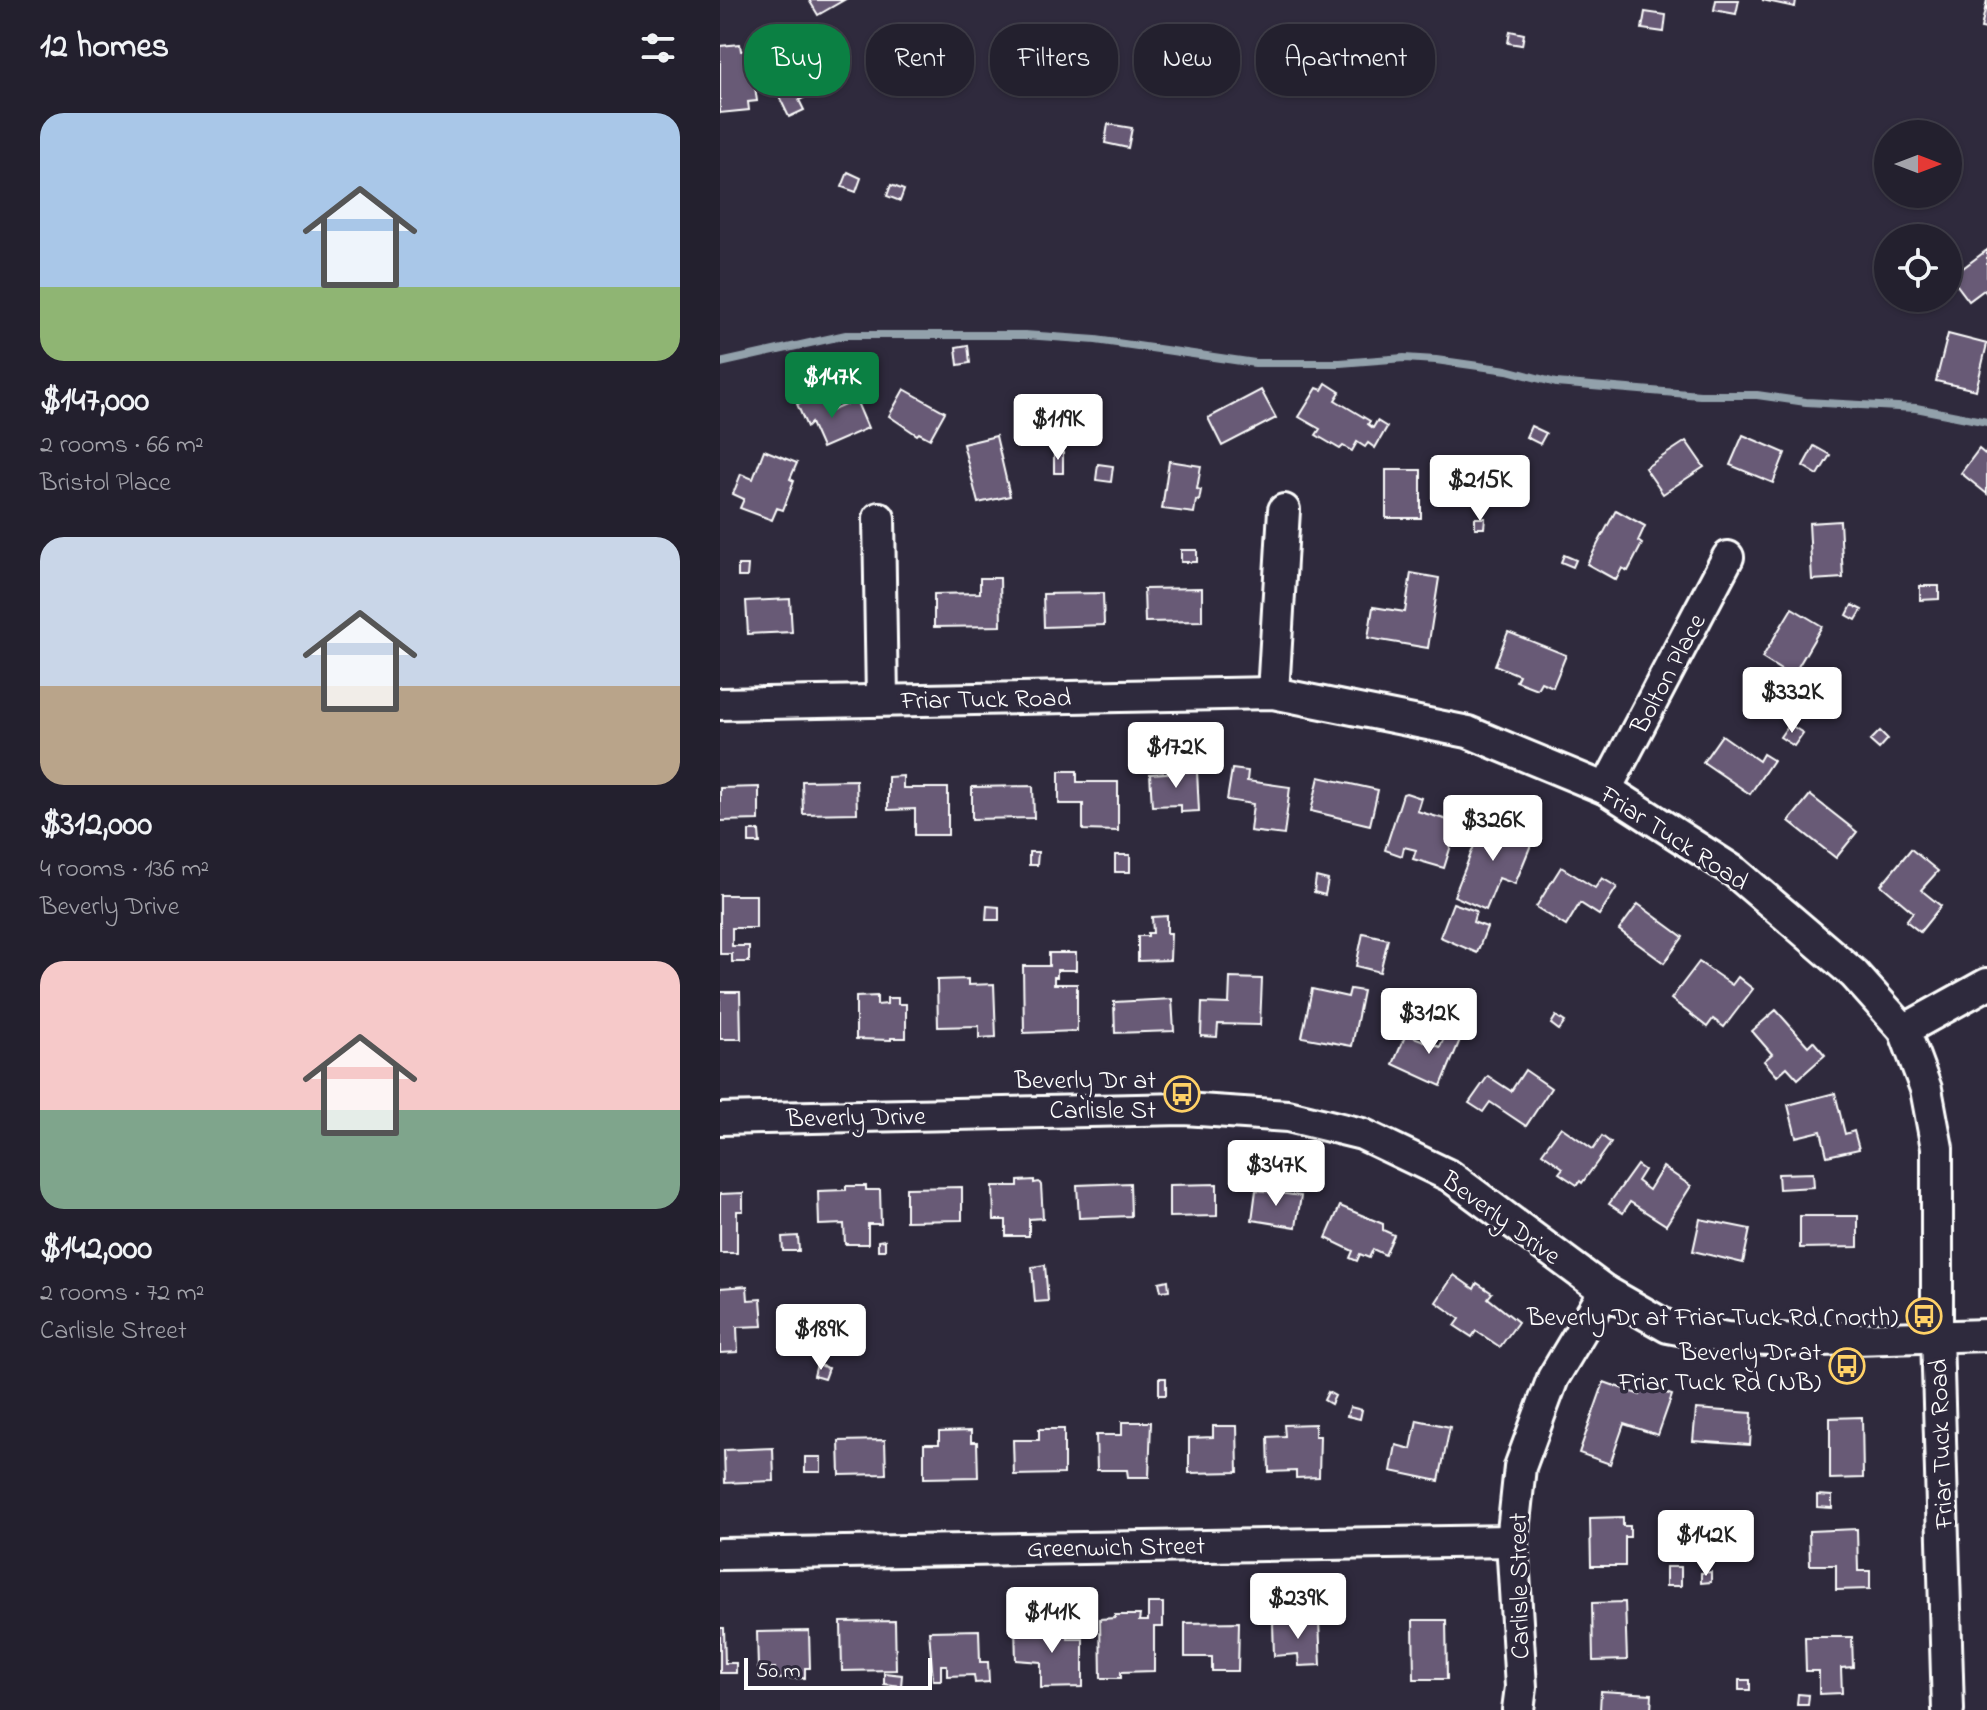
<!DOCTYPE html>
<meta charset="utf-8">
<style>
:root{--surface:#23202e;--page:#2b2836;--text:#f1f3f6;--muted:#a3a3aa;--line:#403e4a;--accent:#0b8043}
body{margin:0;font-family:"Indie Flower",sans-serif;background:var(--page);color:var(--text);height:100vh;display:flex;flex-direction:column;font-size:30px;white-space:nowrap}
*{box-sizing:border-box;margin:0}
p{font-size:26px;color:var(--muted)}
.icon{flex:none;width:44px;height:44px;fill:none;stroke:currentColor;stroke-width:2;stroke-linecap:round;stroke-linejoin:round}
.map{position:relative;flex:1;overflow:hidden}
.details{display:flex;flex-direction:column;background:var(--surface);width:720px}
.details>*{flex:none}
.hud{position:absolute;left:24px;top:24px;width:760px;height:72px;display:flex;gap:16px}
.needle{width:52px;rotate:90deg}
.tools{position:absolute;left:1154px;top:120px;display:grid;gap:16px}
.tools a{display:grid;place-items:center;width:88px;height:88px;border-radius:50%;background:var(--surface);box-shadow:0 2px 6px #0004,0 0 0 2px var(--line);font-size:40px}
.scale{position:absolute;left:24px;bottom:20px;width:188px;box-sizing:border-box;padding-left:8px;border:4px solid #fff;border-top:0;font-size:22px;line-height:28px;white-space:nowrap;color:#fff;-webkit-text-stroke:6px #2f2a3d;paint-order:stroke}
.price{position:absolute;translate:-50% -68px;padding:0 18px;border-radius:8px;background:#fff;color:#222;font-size:26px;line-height:52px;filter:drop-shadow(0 2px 4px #0008)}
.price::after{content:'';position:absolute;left:50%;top:48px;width:24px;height:18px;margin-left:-12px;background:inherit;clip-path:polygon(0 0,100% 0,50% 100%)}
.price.current{background:var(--accent);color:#fff}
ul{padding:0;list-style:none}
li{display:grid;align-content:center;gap:16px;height:424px;padding:0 40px}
li span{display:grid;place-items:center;height:248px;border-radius:24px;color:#555}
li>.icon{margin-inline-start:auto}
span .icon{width:144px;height:144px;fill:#fffc;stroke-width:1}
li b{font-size:34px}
h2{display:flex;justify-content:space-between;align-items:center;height:96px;padding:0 40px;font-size:34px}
.pill{padding:0 28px;border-radius:32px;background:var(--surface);box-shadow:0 2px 6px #0004,0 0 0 2px var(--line);font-size:28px;line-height:72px}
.pill.current{background:var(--accent);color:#fff}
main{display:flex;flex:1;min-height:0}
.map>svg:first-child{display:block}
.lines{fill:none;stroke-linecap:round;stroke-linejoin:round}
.stream{stroke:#92a1ab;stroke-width:8}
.building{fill:#685a76;stroke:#fff;stroke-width:2}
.minor-casing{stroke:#fff;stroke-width:36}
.minor{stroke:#2f2a3d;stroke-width:30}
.labels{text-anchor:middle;stroke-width:7;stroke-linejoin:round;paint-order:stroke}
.street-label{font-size:26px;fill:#fff;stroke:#2f2a3d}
.poi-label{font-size:26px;fill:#fff;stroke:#2f2a3d;text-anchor:end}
</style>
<main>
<section class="details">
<h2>12 homes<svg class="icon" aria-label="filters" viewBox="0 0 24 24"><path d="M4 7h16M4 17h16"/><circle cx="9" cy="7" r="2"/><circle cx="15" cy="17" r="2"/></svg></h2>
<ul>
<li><span style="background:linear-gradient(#a9c7e8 70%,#8fb573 0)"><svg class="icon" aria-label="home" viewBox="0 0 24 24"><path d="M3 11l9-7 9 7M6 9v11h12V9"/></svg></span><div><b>$147,000</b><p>2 rooms · 66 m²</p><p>Bristol Place</p></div></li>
<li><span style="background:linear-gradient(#c9d6e8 60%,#b9a48a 0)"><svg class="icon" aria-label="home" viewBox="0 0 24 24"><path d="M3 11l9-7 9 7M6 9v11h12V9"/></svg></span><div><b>$312,000</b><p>4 rooms · 136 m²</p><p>Beverly Drive</p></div></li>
<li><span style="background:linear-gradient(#f6c9c9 60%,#7fa58c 0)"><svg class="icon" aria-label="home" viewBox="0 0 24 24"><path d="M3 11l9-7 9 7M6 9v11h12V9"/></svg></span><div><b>$142,000</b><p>2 rooms · 72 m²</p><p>Carlisle Street</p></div></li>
</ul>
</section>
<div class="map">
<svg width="1267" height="1710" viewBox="0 0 1267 1710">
<rect width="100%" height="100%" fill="#2f2a3d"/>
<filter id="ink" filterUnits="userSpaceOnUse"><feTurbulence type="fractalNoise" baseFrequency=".0125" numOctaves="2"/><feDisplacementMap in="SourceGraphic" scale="16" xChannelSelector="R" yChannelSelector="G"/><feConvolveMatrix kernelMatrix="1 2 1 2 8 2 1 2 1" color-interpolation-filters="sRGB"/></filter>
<g filter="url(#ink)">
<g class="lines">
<polyline class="stream" points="0,363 126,335 305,335 376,340 535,363 620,363 684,358 716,360 787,370 836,383 980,395 1037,395 1086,402 1196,408 1267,422"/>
</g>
<g class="building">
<polygon points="89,0 124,0 98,15"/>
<polygon points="996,0 1019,0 1016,14 994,10"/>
<polygon points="1042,0 1076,0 1075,7"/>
<polygon points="1267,0 1267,29 1261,28"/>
<polygon points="925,12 946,15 944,32 922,29"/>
<polygon points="790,31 804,34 802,45 788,43"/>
<polygon points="20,44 21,51 30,50 37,101 28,102 29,110 0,113 0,46"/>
<polygon points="93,62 100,76 91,80 96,92 79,100 84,110 69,117 52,82"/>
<polygon points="388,124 412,128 408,148 385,143"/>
<polygon points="128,172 141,178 136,192 122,187"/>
<polygon points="171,185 184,190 180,201 167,196"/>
<polygon points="1267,250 1267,294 1264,290 1249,301 1231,277"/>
<polygon points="1228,334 1267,344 1256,390 1216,381"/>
<polygon points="248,345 250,363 238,365 236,347"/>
<polygon points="606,383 620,392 615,400 650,421 648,424 653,428 657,421 667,427 655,448 648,443 645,447 637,442 632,451 623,446 620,449 596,435 600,429 579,417 597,388 602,390"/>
<polygon points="184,389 225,412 210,439 199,433 197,435 169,416"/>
<polygon points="541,390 556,418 502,446 488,418"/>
<polygon points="103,393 111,411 136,400 148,428 102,448 91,423 87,427 77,404"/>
<polygon points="811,426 826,433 820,444 806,437"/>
<polygon points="1023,435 1065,453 1053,483 1010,465"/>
<polygon points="276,436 290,496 258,503 243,444"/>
<polygon points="966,441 984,467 943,494 925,468"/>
<polygon points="1094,446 1110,455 1098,475 1083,466"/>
<polygon points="1259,449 1265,454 1267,451 1267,494 1241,473"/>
<polygon points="44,450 77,463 70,479 74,481 63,510 57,508 52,520 20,508 24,499 13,494 21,474 33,479"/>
<rect x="334" y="452" width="9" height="21"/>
<polygon points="449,461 481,466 477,489 481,490 479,501 476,500 474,513 442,509"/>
<polygon points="378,464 393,466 391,482 376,480"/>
<rect x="666" y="470" width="35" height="48"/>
<polygon points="896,510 925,526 918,541 922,544 908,571 902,568 896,580 867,564"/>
<polygon points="755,518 765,518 764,528 755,528"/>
<polygon points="1120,521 1123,578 1092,580 1089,523"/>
<rect x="461" y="550" width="16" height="12"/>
<polygon points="844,555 856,560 853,567 841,562"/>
<polygon points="18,565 28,565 27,577 18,577"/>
<polygon points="691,573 719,578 708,648 648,638 653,607 685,612"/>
<polygon points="260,578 280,578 281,626 214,627 214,594 260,593"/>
<polygon points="1200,586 1219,586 1219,599 1200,600"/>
<polygon points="482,588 482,621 425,622 424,589"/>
<polygon points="383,593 384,625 324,627 323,594"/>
<polygon points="70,599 72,632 28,634 26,601"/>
<polygon points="1132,605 1142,610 1136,620 1127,615"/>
<polygon points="1072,608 1102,626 1072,677 1042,658"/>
<polygon points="788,632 846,655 833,687 821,682 817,689 796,681 799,675 775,665"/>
<polygon points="1069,724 1083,733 1074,746 1060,737"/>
<polygon points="1160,731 1168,739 1159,749 1150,741"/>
<polygon points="1002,735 1039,761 1043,754 1053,760 1030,794 983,762"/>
<polygon points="512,769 528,771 527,781 570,787 564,835 530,831 533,804 507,800"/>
<polygon points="339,771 357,771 357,782 398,782 398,831 363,830 363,804 339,804"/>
<polygon points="477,771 479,811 461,812 461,805 432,806 430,774"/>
<polygon points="183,776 183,788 228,788 228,835 195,835 195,809 168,810 168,777"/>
<polygon points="599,777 658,790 650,825 591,811"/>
<polygon points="136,780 137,813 83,814 82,781"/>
<polygon points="313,786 314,818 252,819 252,787"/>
<polygon points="39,787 39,820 0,821 0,788"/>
<polygon points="686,793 701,798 697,811 738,823 724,868 693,859 696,850 684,847 682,856 665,850 683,794"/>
<polygon points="1090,795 1137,832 1116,858 1069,821"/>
<polygon points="764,821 786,830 788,826 815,835 795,884 779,878 766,910 734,896"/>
<polygon points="29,831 39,831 40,843 29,843"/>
<polygon points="1191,849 1218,871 1201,890 1221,906 1200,932 1186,921 1193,912 1161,885"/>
<polygon points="309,852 318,852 317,865 309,865"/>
<rect x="395" y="855" width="15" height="17"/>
<polygon points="841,867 875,888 882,878 897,887 879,915 860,903 846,926 816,907"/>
<polygon points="596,877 608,880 605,895 594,892"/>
<polygon points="0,895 36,895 36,928 12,928 12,946 29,946 29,962 12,962 12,954 0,954"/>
<polygon points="733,903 756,911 753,922 767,927 757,953 720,937"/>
<polygon points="918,904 963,937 944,963 899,930"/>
<polygon points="267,906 279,907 279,920 266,920"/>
<polygon points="447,916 447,933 451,933 450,960 418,961 418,936 428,936 428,933 433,933 432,917"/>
<polygon points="643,933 668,939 660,972 636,966"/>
<polygon points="329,953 356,953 356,970 337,970 337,977 334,977 334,984 357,984 357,1031 304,1033 303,966 329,966"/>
<polygon points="979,962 1012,985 1018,977 1033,989 1004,1027 993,1019 987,1027 951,999"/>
<polygon points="510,978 542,979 540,1025 498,1024 497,1037 481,1036 482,1003 509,1004"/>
<polygon points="248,979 248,985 274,984 276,1037 259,1038 259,1026 218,1027 217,980"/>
<polygon points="592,989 628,997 630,989 643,991 632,1046 582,1037"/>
<polygon points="0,992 20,992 21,1039 0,1039"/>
<polygon points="157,996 157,1005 167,1004 167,998 178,998 178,1004 186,1004 186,1038 171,1038 171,1040 136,1039 136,997"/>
<polygon points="452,999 454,1031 395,1033 394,1002"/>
<polygon points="1056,1010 1088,1046 1093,1041 1105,1055 1078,1079 1067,1067 1057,1076 1044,1061 1052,1054 1032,1031"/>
<polygon points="836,1016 845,1022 839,1030 831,1024"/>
<polygon points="730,1024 744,1030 721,1086 673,1064 686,1034 720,1047"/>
<polygon points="805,1070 831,1088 806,1126 770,1102 763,1112 749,1103 768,1076 791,1091"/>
<polygon points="1115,1093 1125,1134 1134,1131 1139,1149 1107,1156 1101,1131 1076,1137 1068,1105"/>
<polygon points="841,1127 873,1149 882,1136 891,1143 862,1183 860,1181 857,1185 839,1173 843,1168 822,1153"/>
<polygon points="917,1165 924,1170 917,1181 929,1190 943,1167 971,1186 946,1225 910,1202 903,1213 889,1204"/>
<polygon points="1093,1173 1094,1187 1059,1189 1058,1174"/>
<polygon points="314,1180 314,1183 319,1182 321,1185 323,1218 309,1219 309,1236 286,1236 286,1220 274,1220 273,1186 298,1186 298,1181"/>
<polygon points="410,1183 411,1216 359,1218 357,1185"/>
<polygon points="497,1184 497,1216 449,1217 449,1185"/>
<polygon points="126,1186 146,1186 146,1190 160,1190 161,1224 148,1224 148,1244 125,1244 124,1224 99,1225 98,1191 126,1190"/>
<polygon points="242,1187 242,1220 186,1221 186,1188"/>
<polygon points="536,1190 581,1196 576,1227 532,1220"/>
<polygon points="23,1193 23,1211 17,1211 17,1253 0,1253 0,1194"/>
<polygon points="620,1206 663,1224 663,1230 674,1235 665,1255 653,1249 649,1258 640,1254 637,1261 630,1258 633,1251 606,1238"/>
<polygon points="1080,1216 1138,1216 1138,1247 1080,1248"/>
<polygon points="980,1219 1030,1229 1023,1263 973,1251"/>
<polygon points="78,1236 79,1251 63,1251 62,1237"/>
<polygon points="165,1240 165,1250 158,1250 158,1241"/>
<polygon points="325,1265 328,1301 315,1302 312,1267"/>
<polygon points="734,1275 754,1289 757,1283 772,1293 768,1298 798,1322 780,1347 756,1331 752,1337 735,1326 740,1319 716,1302"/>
<polygon points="448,1280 449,1290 441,1291 439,1282"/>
<polygon points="27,1286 28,1300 41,1299 43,1326 17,1327 18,1352 0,1353 0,1288"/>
<polygon points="97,1364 108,1368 104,1379 94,1376"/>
<rect x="439" y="1378" width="7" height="17"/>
<polygon points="884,1382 920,1395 923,1385 952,1395 938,1435 904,1424 890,1464 859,1453"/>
<polygon points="608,1392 615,1396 611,1404 604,1400"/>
<polygon points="630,1407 642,1410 640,1419 627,1416"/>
<polygon points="976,1409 1032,1413 1030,1445 973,1441"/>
<polygon points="1142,1417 1143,1478 1110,1479 1110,1418"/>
<polygon points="697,1420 730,1427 719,1481 671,1471 676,1445 691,1449"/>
<polygon points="402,1422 431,1422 429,1477 408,1477 407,1470 377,1470 376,1435 402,1435"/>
<polygon points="595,1424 595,1436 600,1436 599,1477 576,1478 576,1471 549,1472 548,1437 565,1436 564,1425"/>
<polygon points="493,1426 517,1426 518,1472 469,1473 469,1438 493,1437"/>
<polygon points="319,1429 344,1429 344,1474 294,1475 293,1440 319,1440"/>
<polygon points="251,1431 251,1442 257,1442 258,1477 204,1478 204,1444 219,1444 219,1432"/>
<polygon points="165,1440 166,1474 120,1475 119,1441"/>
<polygon points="53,1448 54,1481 5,1483 4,1450"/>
<rect x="85" y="1457" width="16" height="15"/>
<polygon points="1097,1495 1112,1496 1112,1508 1097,1507"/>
<polygon points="903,1517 903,1526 910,1526 910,1537 905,1537 905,1566 871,1566 870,1518"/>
<polygon points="1137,1529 1138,1571 1150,1571 1150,1589 1116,1590 1116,1565 1090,1565 1089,1531"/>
<rect x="946" y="1567" width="15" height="19"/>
<polygon points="991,1572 991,1582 981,1583 981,1573"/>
<polygon points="905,1602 907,1660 873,1661 872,1603"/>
<polygon points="428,1603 443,1603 443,1627 434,1627 434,1671 401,1672 401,1678 381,1678 380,1619 395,1618 395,1615 420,1615 419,1621 428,1621"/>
<polygon points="693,1620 726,1620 727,1679 694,1679"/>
<polygon points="175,1621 176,1670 122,1671 121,1622"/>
<polygon points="599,1621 601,1665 579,1666 578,1654 554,1656 553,1623"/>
<polygon points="519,1622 518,1671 492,1671 492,1657 465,1657 465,1623"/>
<polygon points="295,1627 348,1627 348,1639 363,1639 363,1687 321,1688 321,1662 296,1660"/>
<polygon points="0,1628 4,1628 5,1663 16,1663 16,1673 0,1673"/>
<polygon points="259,1630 260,1662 268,1662 269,1682 255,1683 254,1675 227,1676 227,1665 221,1665 221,1680 213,1680 209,1631"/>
<polygon points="89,1631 90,1668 85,1668 85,1678 55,1679 55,1668 38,1669 37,1632"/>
<polygon points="1085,1637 1132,1637 1133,1667 1121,1668 1122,1693 1099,1694 1099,1671 1086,1671"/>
<polygon points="164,1673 182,1675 181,1686 164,1684"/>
<rect x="1019" y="1680" width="11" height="10"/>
<polygon points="881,1691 932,1694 931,1710 880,1710"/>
<polygon points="1078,1694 1089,1695 1088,1705 1077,1705"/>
</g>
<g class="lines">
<defs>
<g id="minor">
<polyline points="159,518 162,699"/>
<polyline points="553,693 564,510"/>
<polyline points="0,704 553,693 748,732 886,789 1015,872 1134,974 1184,1030 1206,1089 1217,1148 1217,1336 1228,1710"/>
<polyline points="886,789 1008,557"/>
<polyline points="1184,1030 1267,984"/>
<polyline points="0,1119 464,1109 568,1116 642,1134 730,1176 885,1291 948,1327 1007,1338 1101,1340 1267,1335"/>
<polyline points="0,1554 792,1541"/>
<polyline points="798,1710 801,1687 792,1541 800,1467 833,1378 885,1291"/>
</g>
</defs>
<use href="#minor" class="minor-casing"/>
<use href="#minor" class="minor"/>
</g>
</g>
<defs>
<symbol id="bus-ring" viewBox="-11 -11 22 22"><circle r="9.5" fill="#2f2a3d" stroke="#ffd166" stroke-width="1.5"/><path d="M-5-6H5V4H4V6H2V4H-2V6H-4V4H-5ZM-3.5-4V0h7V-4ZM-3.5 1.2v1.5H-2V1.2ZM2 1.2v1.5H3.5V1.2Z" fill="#ffd166"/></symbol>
</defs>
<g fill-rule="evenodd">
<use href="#bus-ring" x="442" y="1074" width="40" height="40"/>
<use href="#bus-ring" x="1184" y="1296" width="40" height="40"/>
<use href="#bus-ring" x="1107" y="1346" width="40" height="40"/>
</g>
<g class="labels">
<g class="street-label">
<text transform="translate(947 673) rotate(-62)" y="9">Bolton Place</text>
<text transform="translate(266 698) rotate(-1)" y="9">Friar Tuck Road</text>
<text transform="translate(955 837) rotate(33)" y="9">Friar Tuck Road</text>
<text transform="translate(136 1116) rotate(-1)" y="9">Beverly Drive</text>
<text transform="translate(782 1217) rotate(36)" y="9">Beverly Drive</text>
<text transform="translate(1220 1444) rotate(-92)" y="9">Friar Tuck Road</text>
<text transform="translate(396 1546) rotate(-1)" y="9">Greenwich Street</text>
<text transform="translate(798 1586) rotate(-91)" y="9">Carlisle Street</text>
</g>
<g class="poi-label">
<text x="436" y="1088">Beverly Dr at<tspan x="436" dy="30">Carlisle St</tspan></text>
<text x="1178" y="1325">Beverly Dr at Friar Tuck Rd (north)</text>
<text x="1101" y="1360">Beverly Dr at<tspan x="1101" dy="30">Friar Tuck Rd (NB)</tspan></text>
</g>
</g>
</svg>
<div class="tools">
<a><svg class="needle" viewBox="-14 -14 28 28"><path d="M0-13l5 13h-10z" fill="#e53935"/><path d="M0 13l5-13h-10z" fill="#a3a3aa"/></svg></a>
<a><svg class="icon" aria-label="locate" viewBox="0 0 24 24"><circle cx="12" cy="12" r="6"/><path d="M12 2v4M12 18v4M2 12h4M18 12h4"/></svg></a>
</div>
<div class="scale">50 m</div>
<b class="price current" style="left:112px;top:420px">$147K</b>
<b class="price" style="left:338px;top:462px">$119K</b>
<b class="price" style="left:760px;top:523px">$215K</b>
<b class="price" style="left:1072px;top:735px">$332K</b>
<b class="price" style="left:456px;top:790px">$172K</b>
<b class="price" style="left:773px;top:863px">$326K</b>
<b class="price" style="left:709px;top:1056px">$312K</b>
<b class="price" style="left:556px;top:1208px">$347K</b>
<b class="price" style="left:101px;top:1372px">$189K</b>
<b class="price" style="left:986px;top:1578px">$142K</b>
<b class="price" style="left:578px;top:1641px">$239K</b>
<b class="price" style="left:332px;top:1655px">$141K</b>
<div class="hud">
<a class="pill current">Buy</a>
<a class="pill">Rent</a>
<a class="pill">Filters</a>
<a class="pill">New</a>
<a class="pill">Apartment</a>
</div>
</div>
</main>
